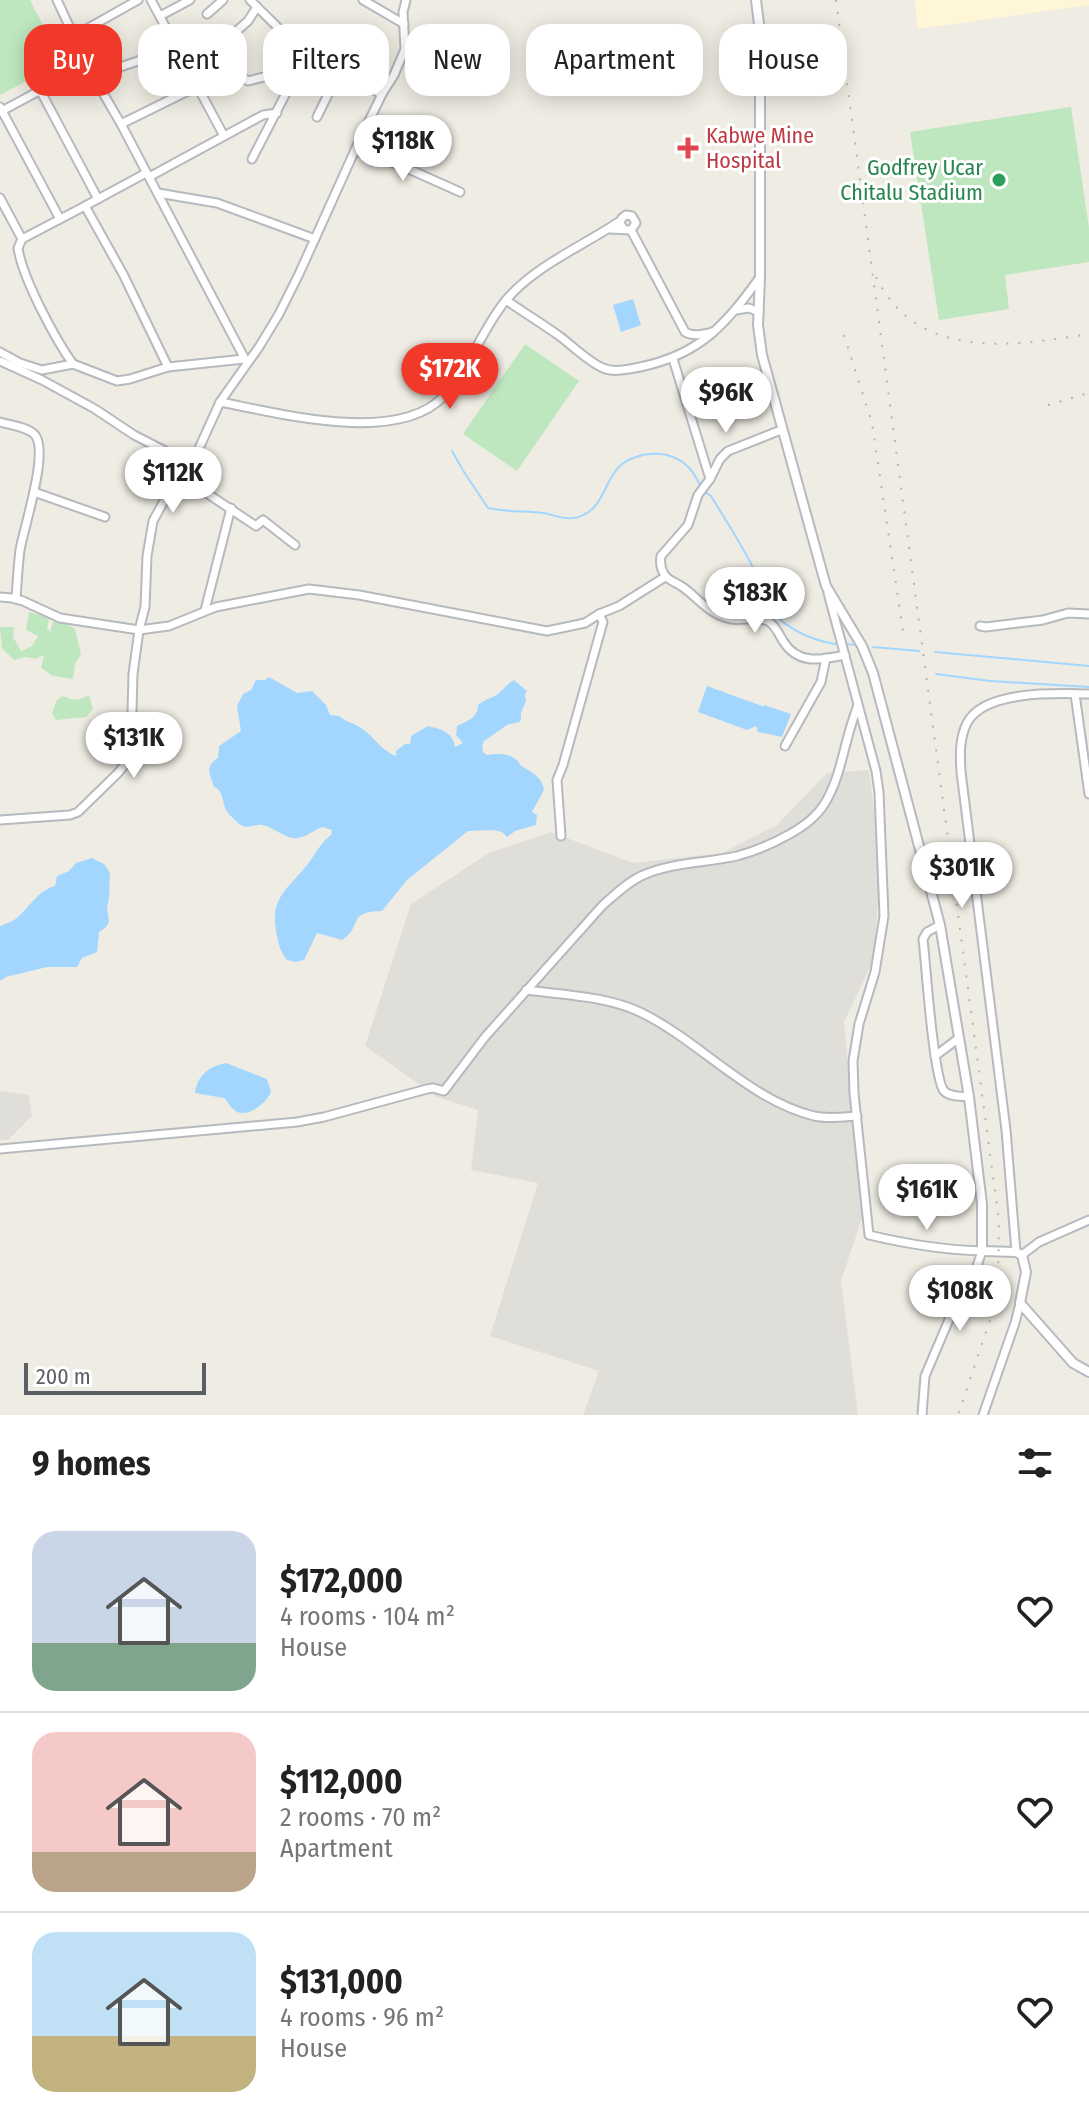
<!DOCTYPE html>
<meta charset="utf-8">
<style>
:root{--surface:#fff;--page:#f2f2f2;--text:#222;--muted:#767676;--line:#e0e0e0;--accent:#f03928}
body{margin:0;font-family:"Fira Sans Condensed",sans-serif;background:var(--page);color:var(--text);height:100vh;display:flex;flex-direction:column;font-size:30px;white-space:nowrap}
*{box-sizing:border-box;margin:0}
p{font-size:26px;color:var(--muted)}
.icon{flex:none;width:44px;height:44px;fill:none;stroke:currentColor;stroke-width:2;stroke-linecap:round;stroke-linejoin:round}
.map{position:relative;height:1415px;overflow:hidden}
.panel{display:flex;flex-direction:column;background:var(--surface);flex:1}
.panel>*{flex:none}
.hud{position:absolute;left:24px;top:24px;width:1042px;height:72px;display:flex;gap:16px}
.scale{position:absolute;left:24px;bottom:20px;width:182px;box-sizing:border-box;padding-left:8px;border:4px solid #5b5f64;border-top:0;font-size:22px;line-height:28px;white-space:nowrap;color:#5b5f64;-webkit-text-stroke:6px #fff;paint-order:stroke}
.price{position:absolute;translate:-50% -68px;padding:0 18px;border-radius:28px;background:#fff;color:#222;font-size:26px;line-height:52px;filter:drop-shadow(0 2px 4px #0008)}
.price::after{content:'';position:absolute;left:50%;top:48px;width:24px;height:18px;margin-left:-12px;background:inherit;clip-path:polygon(0 0,100% 0,50% 100%)}
.price.active{background:var(--accent);color:#fff}
ul{padding:0;list-style:none}
li{display:flex;align-items:center;gap:24px;height:200px;padding:0 32px}
li+li{border-top:2px solid var(--line)}
li span{display:grid;place-items:center;flex:none;width:224px;height:160px;border-radius:24px;color:#555}
li>.icon{margin-inline-start:auto}
span .icon{width:96px;height:96px;fill:#fffc;stroke-width:1}
li b{font-size:34px}
h2{display:flex;justify-content:space-between;align-items:center;height:96px;padding:0 32px;font-size:34px}
.pill{padding:0 28px;border-radius:24px;background:var(--surface);box-shadow:0 4px 20px #0003;font-size:28px;line-height:72px}
.pill.active{background:var(--accent);color:#fff}
.map>svg:first-child{display:block}
.commercial{fill:#fff6d8}
.industrial{fill:#dfded8}
.green{fill:#bee7bf}
.water{fill:#a3d6ff}
.lines{fill:none;stroke-linecap:round;stroke-linejoin:round}
.stream{stroke:#a3d6ff;stroke-width:2}
.minor-casing{stroke:#b6b9be;stroke-width:11}
.tertiary-casing{stroke:#b6b9be;stroke-width:12}
.minor{stroke:#fff;stroke-width:7}
.tertiary{stroke:#fff;stroke-width:8}
.rail{stroke:#b4b5b5;stroke-width:2;stroke-dasharray:2 10;stroke-linecap:butt}
.health-dot{fill:#e0444e;stroke:#fff;stroke-width:3}
.leisure-dot{fill:#2e9e5b;stroke:#fff;stroke-width:3}
.labels{text-anchor:middle;stroke-width:6;stroke-linejoin:round;paint-order:stroke}
.health-label{font-size:22px;fill:#be3a42;stroke:#fff;text-anchor:start}
.leisure-label{font-size:22px;fill:#27864d;stroke:#fff;text-anchor:end}
</style>
<div class="map">
<svg width="1089" height="1415" viewBox="0 0 1089 1415">
<rect width="100%" height="100%" fill="#efece3"/>
<polygon class="commercial" points="915,0 1089,0 1089,5 918,29"/>
<g class="industrial">
<polygon points="869,770 881,867 873,961 844,1022 862,1218 841,1281 858,1415 583,1415 599,1371 490,1336 538,1183 471,1170 478,1110 437,1097 365,1046 411,904 489,853 551,832 633,863 722,853 777,825 827,773"/>
<polygon points="0,1091 29,1095 32,1116 8,1140 0,1140"/>
</g>
<g class="green">
<polygon points="0,0 30,0 62,62 0,95"/>
<polygon points="1071,107 1089,228 1089,262 1005,275 1009,309 939,320 910,132"/>
<polygon points="525,344 579,381 517,471 463,434"/>
<polygon points="29,612 45,616 49,620 47,628 50,632 53,622 65,623 75,629 81,654 75,664 73,679 53,676 41,668 44,655 36,659 26,657 14,660 2,648 0,627 14,627 13,637 21,651 32,646 38,636 26,630"/>
<path d="M89 695 93 709 86 717 56 720 52 713 57 700 63 696C74 701 78 701 89 695Z"/>
</g>
<g class="water">
<polygon points="633,299 641,325 621,332 613,305"/>
<path d="M269 677 297 693 312 691 326 705 330 715 339 716C346 722 354 723 361 728 375 737 379 749 396 756V751L405 744H410L411 736 428 726C441 729 453 732 455 747L463 743 456 735 457 726C467 721 478 718 478 705 484 700 488 699 495 696 502 692 506 684 514 680L527 691 525 694 526 701 521 713V719L519 722 507 725 484 741 482 746 483 752 487 755C499 753 515 753 521 766 532 772 542 777 544 790L532 812 537 815 536 825 515 831 507 837 502 832 493 830 468 831 407 880 382 911C345 912 364 926 342 940L317 933 304 960 295 962 287 960C279 950 278 942 276 930 270 897 289 888 307 865 315 855 321 842 331 835L332 830 322 827C312 831 303 840 292 838 282 836 273 827 262 825 256 824 249 828 243 826 238 824 232 817 228 813 221 804 225 791 214 787 210 773 204 767 218 758L219 746 241 731 237 706 243 694 251 690 256 680H265Z"/>
<polygon points="707,686 762,706 762,708 764,705 791,714 782,737 758,732 756,726 747,730 698,712"/>
<path d="M92 858 104 864 110 873 109 898 107 908 109 922 106 927 99 932 97 952 82 958 77 967H47L6 977 0 981V926C6 924 14 921 18 917 31 905 38 891 55 886L57 876 69 871 76 863Z"/>
<path d="M226 1063 267 1079 271 1092C266 1104 244 1121 233 1109 229 1106 228 1101 224 1098L195 1093C197 1076 209 1066 226 1063Z"/>
</g>
<g class="lines">
<g class="stream">
<path d="M452 451 464 472 488 508C506 512 525 511 543 513 551 514 559 518 567 518 573 519 581 517 585 514 609 502 604 466 636 457 647 453 656 453 667 455 685 460 693 470 701 487"/>
<path d="M705 492 711 496C728 524 747 552 760 582 764 591 764 603 771 611 788 629 811 640 835 644"/>
<polyline points="846,644 856,645"/>
<polyline points="873,647 919,651"/>
<polyline points="935,652 1089,666"/>
<polyline points="936,674 990,681 1089,687"/>
</g>
<defs>
<g id="minor">
<polyline points="57,0 89,69 121,124 247,363"/>
<polyline points="151,0 224,136"/>
<polyline points="250,0 313,62 382,94"/>
<polyline points="363,0 404,24"/>
<polyline points="257,7 248,21 224,42 242,77 248,81 299,68 309,59"/>
<polyline points="207,14 223,0"/>
<polyline points="160,16 190,0"/>
<polyline points="74,36 138,0"/>
<polyline points="93,76 138,61 174,43"/>
<polyline points="40,90 98,199"/>
<polyline points="0,107 60,219"/>
<polyline points="0,112 65,77 89,69"/>
<polyline points="317,117 338,74"/>
<polyline points="121,124 196,87"/>
<polyline points="355,150 402,166 460,192"/>
<polyline points="252,159 299,68"/>
<polyline points="146,173 85,206 123,274 168,367 244,359"/>
<polyline points="149,177 263,115 277,113"/>
<polyline points="158,193 217,203 315,239"/>
<polyline points="0,198 22,239"/>
<polyline points="610,229 631,230 636,223 632,216 626,215 622,218 620,223 623,228"/>
<path d="M631 230 685 332C694 337 703 334 713 332"/>
<path d="M506 300C523 312 541 323 558 335 572 345 587 361 603 368 614 373 628 369 640 367 699 355 727 324 760 277"/>
<polyline points="736,310 749,308 759,312"/>
<polyline points="0,352 20,363 42,370 73,364 117,381 130,379 168,367"/>
<polyline points="673,359 710,479"/>
<polyline points="0,361 42,380 95,409 134,435 169,453 188,468"/>
<path d="M73 364C55 339 22 277 18 248L22 239 85 206"/>
<path d="M220 402C279 413 396 445 443 397 469 370 482 329 506 300 536 265 583 246 620 221"/>
<path d="M0 422C10 425 28 427 35 435 49 452 24 527 20 550 18 566 17 583 16 599"/>
<path d="M781 430 728 451 720 459 710 479 698 495 688 525 661 556C660 562 661 569 664 574 668 581 678 583 684 588 700 600 710 615 731 619 743 621 757 616 768 621 775 625 779 634 783 641 798 665 820 660 845 655"/>
<polyline points="181,476 256,526 263,520 295,545"/>
<polyline points="34,492 105,517"/>
<path d="M828 593 876 771 879 792 884 916 875 972 859 1024 853 1061 854 1093 869 1235C907 1244 943 1250 982 1251L973 1278 951 1315 925 1376 922 1415"/>
<polyline points="0,597 12,598 23,601 60,618 139,630 169,626 216,607 309,589 359,595 547,631 585,623 599,614 619,606 665,577"/>
<polyline points="205,610 231,508"/>
<polyline points="980,626 986,627 1043,620 1068,613 1089,614"/>
<polyline points="1075,694 1089,794"/>
<polyline points="785,746 821,682 826,658"/>
<polyline points="0,820 70,815 78,812 118,773 129,759 131,749 133,674 139,630 145,607 147,556 153,521 170,490 196,455 220,402 259,347 279,314 299,274 355,150 382,94 394,75 405,49 403,12 406,0"/>
<polyline points="561,836 557,780 563,765 603,622 599,614"/>
<path d="M940 925 927 932 923 939C926 964 933 1077 944 1091 950 1097 961 1096 969 1097"/>
<path d="M526 990C563 995 606 996 640 1012 700 1041 749 1100 814 1116 828 1119 843 1117 857 1116"/>
<polyline points="935,1056 959,1038"/>
<path d="M0 1149 297 1122 324 1117 427 1089 433 1088 444 1091 485 1037 602 906C614 895 627 883 641 876 671 862 706 863 737 856 755 851 772 844 788 835 803 827 816 818 825 803 837 783 841 762 847 740 850 728 854 716 858 705"/>
<path d="M1016 1252 1006 1130 961 772C960 756 959 739 967 723 984 690 1057 693 1089 694"/>
<polyline points="1022,1255 1039,1242 1089,1220"/>
<polyline points="983,1415 1015,1323 1020,1303"/>
</g>
<polyline id="tertiary" points="756,0 760,32 760,277 758,325 762,355 826,586 862,646 873,673 940,925 969,1097 982,1204 982,1251 1016,1252 1022,1255 1026,1272 1020,1303 1073,1363 1089,1372"/>
</defs>
<use href="#minor" class="minor-casing"/>
<use href="#tertiary" class="tertiary-casing"/>
<use href="#minor" class="minor"/>
<use href="#tertiary" class="tertiary"/>
<g class="rail">
<polyline points="836,0 999,1221 998,1284 991,1317 958,1415"/>
<path d="M876 277C918 362 1012 346 1089 334"/>
<polyline points="844,335 872,423 903,631"/>
<polyline points="1048,405 1089,393"/>
</g>
</g>
<path class="health-dot" d="M684 136h8v8h8v8h-8v8h-8v-8h-8v-8h8z"/>
<circle class="leisure-dot" cx="999" cy="180" r="8"/>
<g class="labels">
<g class="health-label">
<text x="706" y="143">Kabwe Mine<tspan x="706" dy="25">Hospital</tspan></text>
</g>
<g class="leisure-label">
<text x="983" y="175">Godfrey Ucar<tspan x="983" dy="25">Chitalu Stadium</tspan></text>
</g>
</g>
</svg>
<div class="scale">200 m</div>
<b class="price" style="left:403px;top:183px">$118K</b>
<b class="price active" style="left:450px;top:411px">$172K</b>
<b class="price" style="left:726px;top:435px">$96K</b>
<b class="price" style="left:173px;top:515px">$112K</b>
<b class="price" style="left:755px;top:635px">$183K</b>
<b class="price" style="left:134px;top:780px">$131K</b>
<b class="price" style="left:962px;top:910px">$301K</b>
<b class="price" style="left:927px;top:1232px">$161K</b>
<b class="price" style="left:960px;top:1333px">$108K</b>
<div class="hud">
<a class="pill active">Buy</a>
<a class="pill">Rent</a>
<a class="pill">Filters</a>
<a class="pill">New</a>
<a class="pill">Apartment</a>
<a class="pill">House</a>
</div>
</div>
<section class="panel">
<h2>9 homes<svg class="icon" aria-label="filters" viewBox="0 0 24 24"><path d="M4 7h16M4 17h16"/><circle cx="9" cy="7" r="2"/><circle cx="15" cy="17" r="2"/></svg></h2>
<ul>
<li><span style="background:linear-gradient(#c9d6e8 70%,#7fa58c 0)"><svg class="icon" aria-label="home" viewBox="0 0 24 24"><path d="M3 11l9-7 9 7M6 9v11h12V9"/></svg></span><div><b>$172,000</b><p>4 rooms · 104 m²</p><p>House</p></div><svg class="icon" aria-label="heart" viewBox="0 0 24 24"><path d="M12 20l-8-8c-3-5 5-10 8-4 3-6 11-1 8 4z"/></svg></li>
<li><span style="background:linear-gradient(#f6c9c9 75%,#b9a48a 0)"><svg class="icon" aria-label="home" viewBox="0 0 24 24"><path d="M3 11l9-7 9 7M6 9v11h12V9"/></svg></span><div><b>$112,000</b><p>2 rooms · 70 m²</p><p>Apartment</p></div><svg class="icon" aria-label="heart" viewBox="0 0 24 24"><path d="M12 20l-8-8c-3-5 5-10 8-4 3-6 11-1 8 4z"/></svg></li>
<li><span style="background:linear-gradient(#bfe0f5 65%,#c2b280 0)"><svg class="icon" aria-label="home" viewBox="0 0 24 24"><path d="M3 11l9-7 9 7M6 9v11h12V9"/></svg></span><div><b>$131,000</b><p>4 rooms · 96 m²</p><p>House</p></div><svg class="icon" aria-label="heart" viewBox="0 0 24 24"><path d="M12 20l-8-8c-3-5 5-10 8-4 3-6 11-1 8 4z"/></svg></li>
</ul>
</section>
